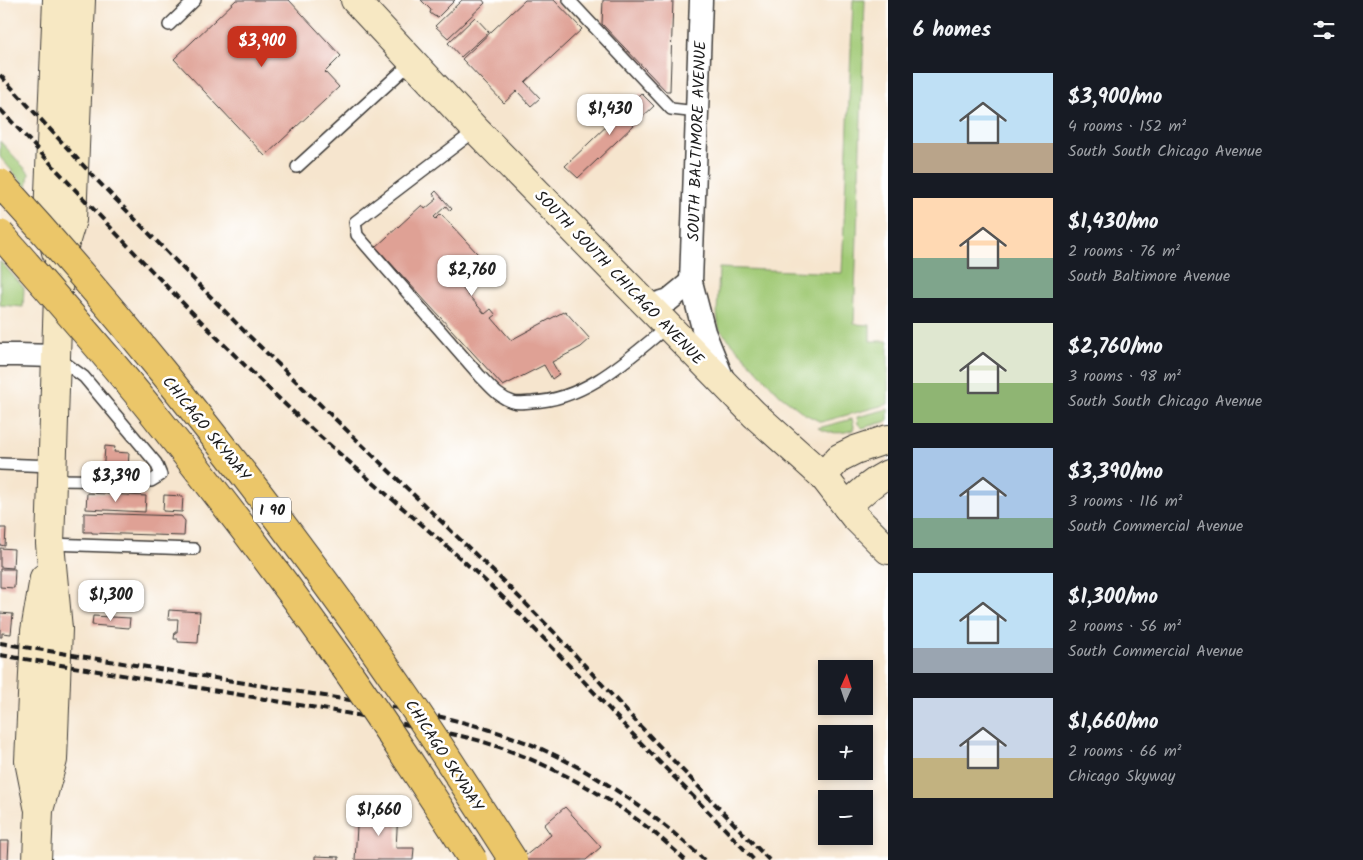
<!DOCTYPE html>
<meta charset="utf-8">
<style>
:root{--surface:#171b24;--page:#242831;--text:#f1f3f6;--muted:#9ea1a6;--accent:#c8321e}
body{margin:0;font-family:Kalam,sans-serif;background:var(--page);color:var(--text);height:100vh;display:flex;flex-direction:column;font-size:19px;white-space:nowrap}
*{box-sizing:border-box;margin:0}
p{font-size:16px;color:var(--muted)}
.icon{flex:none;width:28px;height:28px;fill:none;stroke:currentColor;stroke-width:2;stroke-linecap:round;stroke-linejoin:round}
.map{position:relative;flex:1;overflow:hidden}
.sheet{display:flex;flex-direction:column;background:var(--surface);width:475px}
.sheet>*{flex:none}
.needle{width:32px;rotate:3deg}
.fabs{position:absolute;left:818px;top:660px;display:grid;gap:10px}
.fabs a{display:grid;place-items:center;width:55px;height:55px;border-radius:0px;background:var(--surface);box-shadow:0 2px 8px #0003;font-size:25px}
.price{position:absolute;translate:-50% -42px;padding:0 11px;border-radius:10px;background:#fff;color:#222;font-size:16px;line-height:32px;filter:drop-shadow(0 1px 2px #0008)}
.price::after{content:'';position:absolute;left:50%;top:30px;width:15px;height:11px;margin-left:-8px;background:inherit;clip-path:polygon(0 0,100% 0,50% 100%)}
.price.current{background:var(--accent);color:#fff}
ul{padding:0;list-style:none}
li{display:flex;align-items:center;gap:15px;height:125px;padding:0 25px}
li span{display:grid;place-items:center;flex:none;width:140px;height:100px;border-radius:0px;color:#555}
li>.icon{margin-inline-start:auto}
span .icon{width:60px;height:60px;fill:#fffc;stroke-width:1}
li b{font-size:21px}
h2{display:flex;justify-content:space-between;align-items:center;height:60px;padding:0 25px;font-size:21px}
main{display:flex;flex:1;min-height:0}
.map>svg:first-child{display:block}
.green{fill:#a0c975;stroke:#5e7248}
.building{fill:#dfa195}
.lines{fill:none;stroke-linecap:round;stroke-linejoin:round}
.lane-casing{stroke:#3d3a37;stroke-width:14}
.street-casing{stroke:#3d3a37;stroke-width:25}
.secondary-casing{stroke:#3d3a37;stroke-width:30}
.lane{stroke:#fff;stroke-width:11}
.street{stroke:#fff;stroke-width:22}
.secondary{stroke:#f7e8c3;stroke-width:28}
.rail{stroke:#1c1c1c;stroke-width:4;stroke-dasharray:8 4;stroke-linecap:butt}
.highway-bridge-casing{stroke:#3d3a37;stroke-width:30;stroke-linecap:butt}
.highway-bridge{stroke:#ebc669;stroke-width:28}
.labels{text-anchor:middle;stroke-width:5;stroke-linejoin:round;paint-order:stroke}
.shield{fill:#fff;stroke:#606060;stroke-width:1}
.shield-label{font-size:15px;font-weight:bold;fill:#1c1c1c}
.street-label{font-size:16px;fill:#1c1c1c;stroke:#fff}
</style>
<main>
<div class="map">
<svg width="888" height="860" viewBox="0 0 888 860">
<rect width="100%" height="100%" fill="#fff"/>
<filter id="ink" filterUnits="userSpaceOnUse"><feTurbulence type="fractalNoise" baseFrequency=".02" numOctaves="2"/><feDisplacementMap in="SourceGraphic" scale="10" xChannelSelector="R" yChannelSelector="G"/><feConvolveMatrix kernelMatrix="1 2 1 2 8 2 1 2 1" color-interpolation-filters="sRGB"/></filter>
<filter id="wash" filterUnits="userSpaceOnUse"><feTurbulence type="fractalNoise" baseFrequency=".0096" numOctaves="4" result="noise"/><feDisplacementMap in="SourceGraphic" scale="20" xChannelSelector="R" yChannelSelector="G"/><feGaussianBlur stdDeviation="1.12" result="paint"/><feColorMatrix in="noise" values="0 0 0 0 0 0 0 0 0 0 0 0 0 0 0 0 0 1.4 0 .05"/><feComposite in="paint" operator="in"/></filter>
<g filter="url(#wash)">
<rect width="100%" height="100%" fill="#f6e5ce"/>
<g class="green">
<polygon points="853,0 865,0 854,324 870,325 870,341 888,341 888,404 821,422 805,414 780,395 719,329 717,314 719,268 842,273"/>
<polygon points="0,141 29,173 27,188 0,157"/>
<polygon points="0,261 24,288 23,307 0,305"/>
<polygon points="888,409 888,421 862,428 858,424 857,417"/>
<path d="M852 419 854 426 853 430C841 434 830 434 818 428Z"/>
</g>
<g id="blocks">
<g class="building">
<polygon points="236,0 289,0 341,56 325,72 339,87 265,156 174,59"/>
<polygon points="421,0 455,0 438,17 434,16 430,13 431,10"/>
<polygon points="462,0 483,0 485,3 448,38 435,26"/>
<polygon points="525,0 554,0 582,29 525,82 540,98 531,106 517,91 504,103 462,59"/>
<polygon points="603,0 673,0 670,91 666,91 602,24"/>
<polygon points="475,17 489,32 461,57 448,43"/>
<polygon points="641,93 654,106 578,178 565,166"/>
<polygon points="436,191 452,209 450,211 446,206 434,217 436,219 441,214 488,265 492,261 500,270 493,276 486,268 463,289 485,314 491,309 496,315 492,318 511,340 565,311 590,339 581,347 552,362 559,374 552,379 544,365 503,386 376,247 422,205 425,209 437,199 433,194"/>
<polygon points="105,446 115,447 114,452 129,453 128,468 123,467 122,477 103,476"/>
<polygon points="87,493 146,496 145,512 86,509"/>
<polygon points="164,495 183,496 182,512 163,511"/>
<polygon points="84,513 181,516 185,521 184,536 92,533 92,532 84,532"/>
<polygon points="0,528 6,528 5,546 0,545"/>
<polygon points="0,548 14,549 13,568 0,567"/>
<polygon points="0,569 15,569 14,588 0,587"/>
<polygon points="169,610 200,612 198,643 178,642 178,639 174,639 175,632 177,632 178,619 168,619"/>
<polygon points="0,613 13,614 11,634 2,633 2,637 0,637"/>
<polygon points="93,616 130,618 129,628 92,625"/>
<polygon points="565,807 601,847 586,860 527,860 525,856 551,835 544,825"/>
<polygon points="358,810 398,812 396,848 414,848 413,860 355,860"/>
<polygon points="0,841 9,841 8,860 0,860"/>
<polygon points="315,856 339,857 339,860 315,860"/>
</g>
</g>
</g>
<g filter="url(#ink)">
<use href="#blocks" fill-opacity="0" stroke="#3d3a37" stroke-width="1"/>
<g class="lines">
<defs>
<g id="lane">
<polyline points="569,0 671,109 697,112"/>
<polyline points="169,25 195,0"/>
<path d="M476 130 355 222 357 235 480 376C490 386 499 398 513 402 518 404 526 402 532 402 586 400 629 358 668 326"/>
<polyline points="297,167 413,61"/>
<polyline points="0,464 53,466"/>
<polyline points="52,480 151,481 161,475 156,463 84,377 58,358"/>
<polyline points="50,544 194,549"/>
</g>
<g id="street">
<polyline points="701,0 691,282 704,332 723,379"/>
<polyline points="649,306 669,300 691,282"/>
<polyline points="0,355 17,355 56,356"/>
</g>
<g id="secondary">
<polyline points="355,0 476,130 754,414 823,476 854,516 888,550"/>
<polyline points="56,252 48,217 57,0"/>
<polyline points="823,476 839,458 855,450 888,439"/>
<path d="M847 507C859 494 872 482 888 474"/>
<polyline points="38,806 29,761 35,631 44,578"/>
<polyline points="37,860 39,810 53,760 58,629 50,544 59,263 72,220 81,0"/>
</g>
</defs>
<use href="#lane" class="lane-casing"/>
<use href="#street" class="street-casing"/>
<use href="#secondary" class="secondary-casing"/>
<use href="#lane" class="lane"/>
<use href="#street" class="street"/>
<use href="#secondary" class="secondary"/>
<g class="rail">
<polyline points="0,75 93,176 245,332 501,579 556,634 642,728 769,860"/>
<path d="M0 109C95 211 189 313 290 409 363 477 443 539 514 608 552 646 588 686 624 725 667 771 712 814 754 860"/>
<path d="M0 643 398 708C445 717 493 728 537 747 599 774 655 814 704 860"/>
<path d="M0 655C92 670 184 685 276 701 329 710 381 719 433 730 450 734 468 737 484 742 559 766 629 806 685 860"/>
</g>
<defs>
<g id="highway-bridge">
<path d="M0 183C56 244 110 307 162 371 246 475 327 581 403 692 441 747 477 804 513 860"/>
<path d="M0 234C54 296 110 358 161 423 222 499 281 577 337 656 384 723 429 791 473 860"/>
</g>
</defs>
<use href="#highway-bridge" class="highway-bridge-casing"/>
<use href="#highway-bridge" class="highway-bridge"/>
</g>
</g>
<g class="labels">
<rect class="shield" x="253" y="497.5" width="38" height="25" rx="4"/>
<g class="shield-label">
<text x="272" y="515">I 90</text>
</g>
<g class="street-label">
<text transform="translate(696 141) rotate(-88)" y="6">SOUTH BALTIMORE AVENUE</text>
<text transform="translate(620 277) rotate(46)" y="6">SOUTH SOUTH CHICAGO AVENUE</text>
<text transform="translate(207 428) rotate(51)" y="6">CHICAGO SKYWAY</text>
<text transform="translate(445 755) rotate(57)" y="6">CHICAGO SKYWAY</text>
</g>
</g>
</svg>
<div class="fabs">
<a><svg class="needle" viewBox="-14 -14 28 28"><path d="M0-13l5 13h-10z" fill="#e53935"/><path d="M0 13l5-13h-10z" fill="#9ea1a6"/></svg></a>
<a>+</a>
<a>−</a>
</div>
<b class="price current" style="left:262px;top:68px">$3,900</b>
<b class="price" style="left:610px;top:136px">$1,430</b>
<b class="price" style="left:472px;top:297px">$2,760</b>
<b class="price" style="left:116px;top:503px">$3,390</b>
<b class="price" style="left:111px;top:622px">$1,300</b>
<b class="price" style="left:379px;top:837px">$1,660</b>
</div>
<section class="sheet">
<h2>6 homes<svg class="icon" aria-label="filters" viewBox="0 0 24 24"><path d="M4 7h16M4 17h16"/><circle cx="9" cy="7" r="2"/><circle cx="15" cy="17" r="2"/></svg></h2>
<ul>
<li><span style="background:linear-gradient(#bfe0f5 70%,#b9a48a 0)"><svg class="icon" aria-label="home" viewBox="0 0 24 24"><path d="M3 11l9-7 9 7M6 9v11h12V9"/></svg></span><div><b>$3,900/mo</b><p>4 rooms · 152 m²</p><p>South South Chicago Avenue</p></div></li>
<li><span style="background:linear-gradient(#ffd9b3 60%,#7fa58c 0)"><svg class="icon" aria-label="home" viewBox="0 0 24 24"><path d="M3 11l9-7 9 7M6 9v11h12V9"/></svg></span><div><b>$1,430/mo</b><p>2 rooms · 76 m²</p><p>South Baltimore Avenue</p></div></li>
<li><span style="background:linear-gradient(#dfe7d0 60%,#8fb573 0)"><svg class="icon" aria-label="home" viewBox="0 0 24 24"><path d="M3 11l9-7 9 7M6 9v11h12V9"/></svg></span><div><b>$2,760/mo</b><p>3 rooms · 98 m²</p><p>South South Chicago Avenue</p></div></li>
<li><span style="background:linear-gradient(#a9c7e8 70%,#7fa58c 0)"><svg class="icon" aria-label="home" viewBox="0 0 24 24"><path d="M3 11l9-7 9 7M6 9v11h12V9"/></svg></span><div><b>$3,390/mo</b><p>3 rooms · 116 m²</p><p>South Commercial Avenue</p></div></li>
<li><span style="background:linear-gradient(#bfe0f5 75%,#9aa5b1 0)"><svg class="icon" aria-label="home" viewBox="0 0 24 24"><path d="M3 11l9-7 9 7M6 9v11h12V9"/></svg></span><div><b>$1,300/mo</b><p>2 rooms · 56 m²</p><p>South Commercial Avenue</p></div></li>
<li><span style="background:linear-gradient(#c9d6e8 60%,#c2b280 0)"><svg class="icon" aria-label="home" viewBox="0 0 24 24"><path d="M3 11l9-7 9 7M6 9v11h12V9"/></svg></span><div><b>$1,660/mo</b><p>2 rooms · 66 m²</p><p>Chicago Skyway</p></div></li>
</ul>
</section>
</main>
